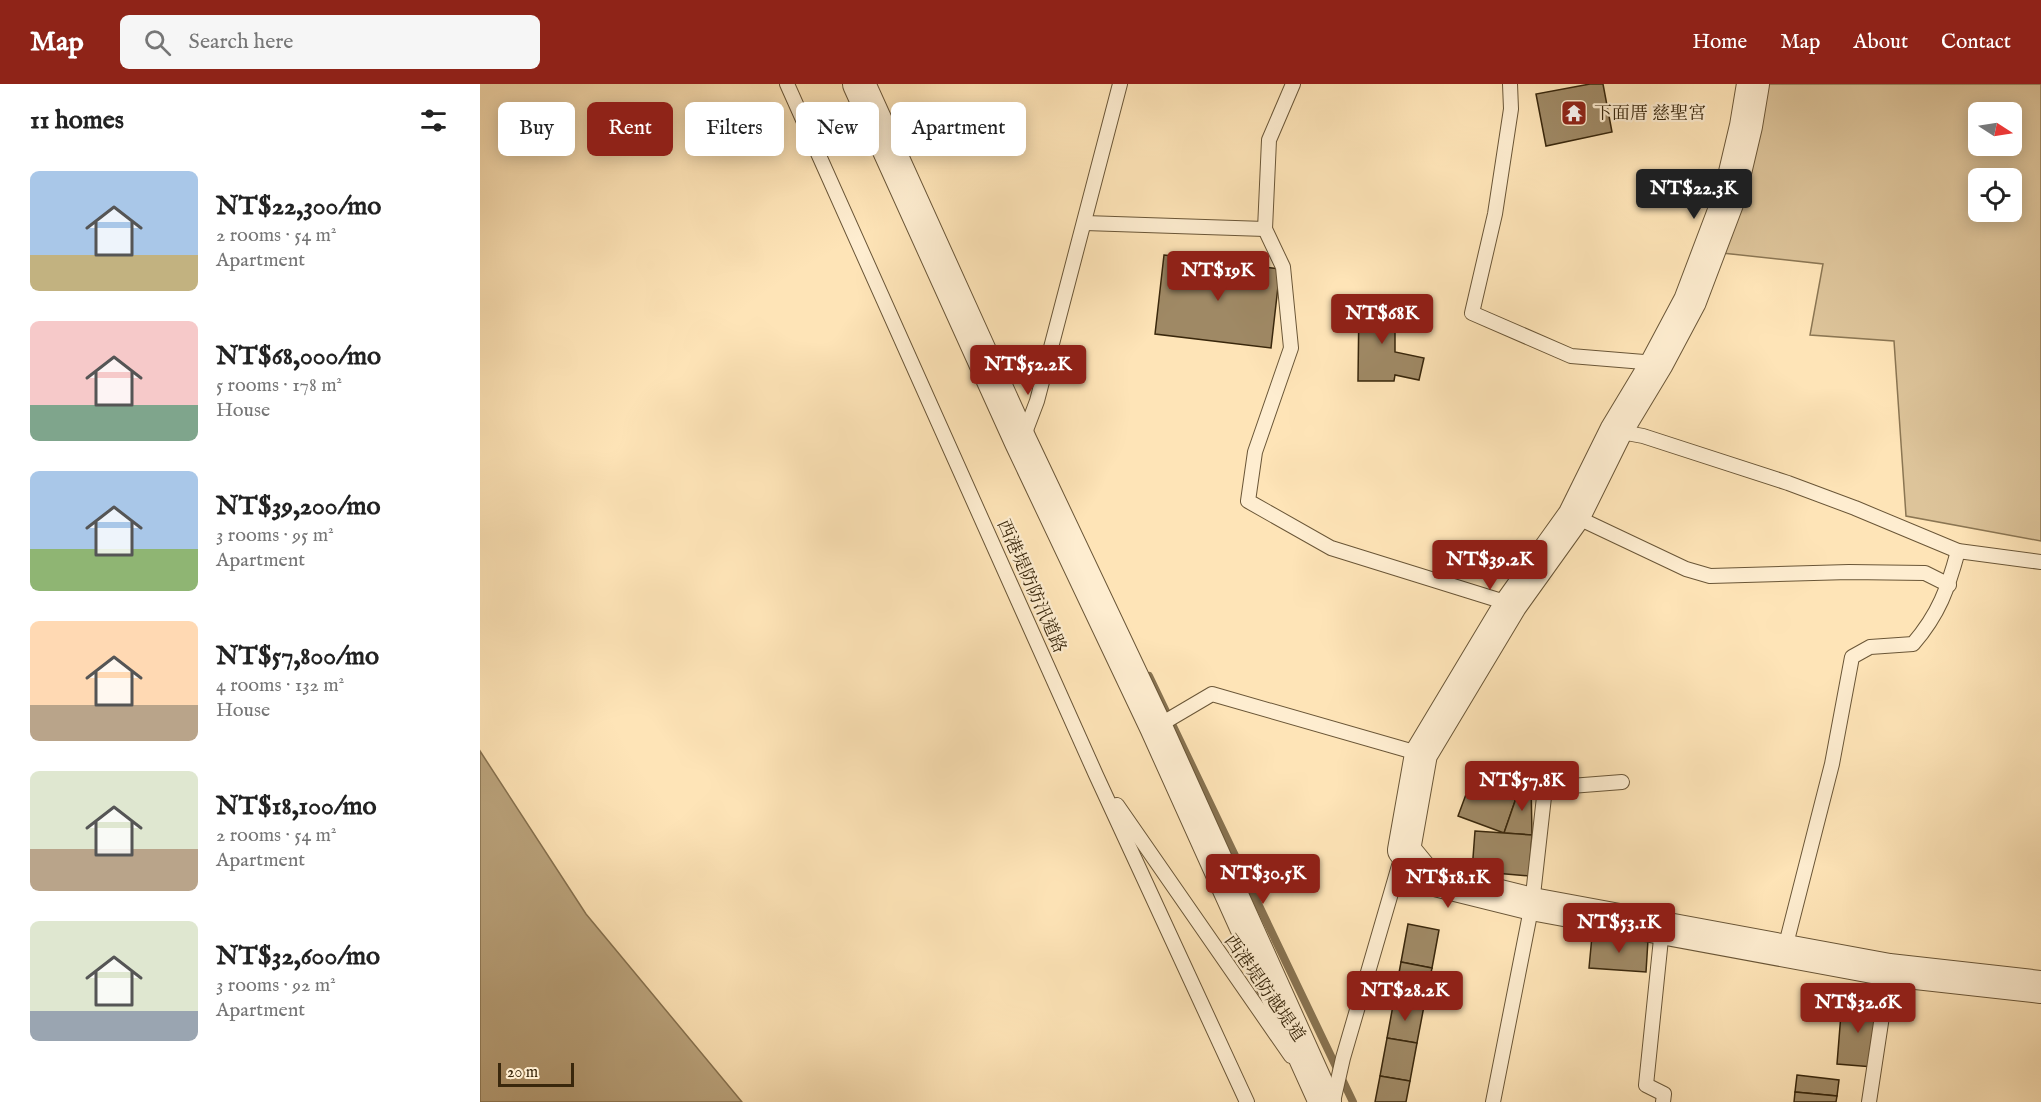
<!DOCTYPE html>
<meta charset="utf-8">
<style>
:root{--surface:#fff;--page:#f6f6f6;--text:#222;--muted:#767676;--accent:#8f2418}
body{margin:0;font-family:"IM FELL English","Noto Serif TC",serif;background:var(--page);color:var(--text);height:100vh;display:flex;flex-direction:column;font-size:22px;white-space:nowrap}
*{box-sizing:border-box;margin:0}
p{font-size:20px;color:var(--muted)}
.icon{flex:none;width:33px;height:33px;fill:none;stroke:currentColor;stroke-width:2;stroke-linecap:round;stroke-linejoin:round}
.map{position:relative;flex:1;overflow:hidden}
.sheet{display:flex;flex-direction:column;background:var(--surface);width:480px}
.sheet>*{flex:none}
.banner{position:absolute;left:18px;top:18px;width:570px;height:54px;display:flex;gap:12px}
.needle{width:39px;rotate:102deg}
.buttons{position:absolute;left:1488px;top:18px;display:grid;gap:12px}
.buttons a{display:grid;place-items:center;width:54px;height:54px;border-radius:9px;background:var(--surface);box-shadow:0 3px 15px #0003;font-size:30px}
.scale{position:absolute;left:18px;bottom:15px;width:76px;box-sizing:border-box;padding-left:6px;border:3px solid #39270c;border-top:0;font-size:16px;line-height:21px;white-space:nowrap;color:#39270c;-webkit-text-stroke:4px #feedd0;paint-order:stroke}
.price{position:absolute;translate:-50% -51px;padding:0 14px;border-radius:6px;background:var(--accent);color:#fff;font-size:20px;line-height:39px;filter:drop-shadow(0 2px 3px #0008)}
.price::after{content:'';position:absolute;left:50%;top:36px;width:18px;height:14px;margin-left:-9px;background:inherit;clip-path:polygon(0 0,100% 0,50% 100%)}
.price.on{background:#222;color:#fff}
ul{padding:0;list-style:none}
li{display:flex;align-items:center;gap:18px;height:150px;padding:0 30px}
li span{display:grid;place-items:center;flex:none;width:168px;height:120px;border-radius:9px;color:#555}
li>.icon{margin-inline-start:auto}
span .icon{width:72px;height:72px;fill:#fffc;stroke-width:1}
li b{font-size:26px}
h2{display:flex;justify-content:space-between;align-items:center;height:72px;padding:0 30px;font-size:26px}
.chip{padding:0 21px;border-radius:9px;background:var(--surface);box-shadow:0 3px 15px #0003;font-size:21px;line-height:54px}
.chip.on{background:var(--accent);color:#fff}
header{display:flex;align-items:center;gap:36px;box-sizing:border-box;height:84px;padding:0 30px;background:var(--accent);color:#fff}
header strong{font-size:28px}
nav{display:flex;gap:33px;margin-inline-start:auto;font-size:21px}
.search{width:420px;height:54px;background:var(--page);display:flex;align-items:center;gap:15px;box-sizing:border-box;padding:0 21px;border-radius:9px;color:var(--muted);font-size:22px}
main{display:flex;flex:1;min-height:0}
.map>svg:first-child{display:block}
.green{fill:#ddc49a;stroke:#8b7653;stroke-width:1.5;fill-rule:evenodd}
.water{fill:#bba47d;stroke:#877250;stroke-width:1.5}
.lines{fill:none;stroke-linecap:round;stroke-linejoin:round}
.stream{stroke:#877250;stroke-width:8}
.building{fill:#9f8965;stroke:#39270c;stroke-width:1.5}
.service-casing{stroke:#6a5637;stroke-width:16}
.tertiary-casing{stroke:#6a5637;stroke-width:34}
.service{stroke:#feedd0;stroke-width:14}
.tertiary{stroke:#feedd0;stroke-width:32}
.labels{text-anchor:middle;stroke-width:4.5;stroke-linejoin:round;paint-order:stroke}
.poi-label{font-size:18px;fill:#39270c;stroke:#feedd0;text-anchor:start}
.street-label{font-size:18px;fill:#39270c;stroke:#feedd0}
</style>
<header>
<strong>Map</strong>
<div class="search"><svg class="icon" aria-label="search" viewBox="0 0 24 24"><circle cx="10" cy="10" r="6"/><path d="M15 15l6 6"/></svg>Search here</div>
<nav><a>Home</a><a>Map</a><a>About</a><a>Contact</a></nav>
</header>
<main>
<section class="sheet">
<h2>11 homes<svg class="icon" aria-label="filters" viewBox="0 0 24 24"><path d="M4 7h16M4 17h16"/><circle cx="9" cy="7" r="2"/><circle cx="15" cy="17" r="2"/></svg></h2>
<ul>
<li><span style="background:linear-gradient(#a9c7e8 70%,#c2b280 0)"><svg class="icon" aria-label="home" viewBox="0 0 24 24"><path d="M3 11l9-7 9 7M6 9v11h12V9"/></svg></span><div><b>NT$22,300/mo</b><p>2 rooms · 54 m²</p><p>Apartment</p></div></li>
<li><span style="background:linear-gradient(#f6c9c9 70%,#7fa58c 0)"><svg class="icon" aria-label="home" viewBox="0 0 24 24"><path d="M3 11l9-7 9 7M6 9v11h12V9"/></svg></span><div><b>NT$68,000/mo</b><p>5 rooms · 178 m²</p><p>House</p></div></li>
<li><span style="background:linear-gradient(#a9c7e8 65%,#8fb573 0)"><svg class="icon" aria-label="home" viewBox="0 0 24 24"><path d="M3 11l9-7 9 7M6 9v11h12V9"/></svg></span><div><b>NT$39,200/mo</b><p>3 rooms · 95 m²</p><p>Apartment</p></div></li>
<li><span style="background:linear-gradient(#ffd9b3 70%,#b9a48a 0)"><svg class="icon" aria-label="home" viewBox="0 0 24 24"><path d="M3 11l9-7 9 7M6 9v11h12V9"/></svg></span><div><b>NT$57,800/mo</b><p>4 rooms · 132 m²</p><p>House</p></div></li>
<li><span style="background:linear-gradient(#dfe7d0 65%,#b9a48a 0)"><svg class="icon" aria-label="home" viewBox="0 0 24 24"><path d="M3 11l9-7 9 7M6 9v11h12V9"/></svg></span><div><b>NT$18,100/mo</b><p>2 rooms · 54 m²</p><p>Apartment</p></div></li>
<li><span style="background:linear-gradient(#dfe7d0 75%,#9aa5b1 0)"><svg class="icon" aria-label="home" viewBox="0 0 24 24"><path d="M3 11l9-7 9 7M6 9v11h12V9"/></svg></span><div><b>NT$32,600/mo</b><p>3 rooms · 92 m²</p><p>Apartment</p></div></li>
</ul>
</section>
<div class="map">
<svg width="1561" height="1018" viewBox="0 0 1561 1018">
<rect width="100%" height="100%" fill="#fee4b7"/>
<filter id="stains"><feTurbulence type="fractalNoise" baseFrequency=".00333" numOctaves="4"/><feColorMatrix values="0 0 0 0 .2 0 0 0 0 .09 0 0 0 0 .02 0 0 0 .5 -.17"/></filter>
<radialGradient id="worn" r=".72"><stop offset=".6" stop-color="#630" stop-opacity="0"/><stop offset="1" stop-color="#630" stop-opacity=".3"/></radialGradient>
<path class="green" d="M1282 0H1561V457L1426 432 1414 257 1330 251 1343 180 1233 168ZM1498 28H1532V62H1498ZM1498 94H1532V128H1498Z"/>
<polygon class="water" points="0,667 106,830 262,1018 0,1018"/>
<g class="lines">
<polyline class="stream" points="669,592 873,1018"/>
</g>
<g class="building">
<polygon points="1110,0 1123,0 1132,48 1066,62 1056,10"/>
<polygon points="684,171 800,185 791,264 675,250"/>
<polygon points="879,217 915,217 915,268 944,274 939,296 915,291 914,297 878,297"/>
<polygon points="998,678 1043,694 1024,749 978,732"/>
<polygon points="1043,694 1051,697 1052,751 1024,749"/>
<polygon points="995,747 1052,751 1049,792 992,787"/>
<polygon points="928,840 959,846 952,884 921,878"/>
<polygon points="1112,852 1168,856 1166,888 1109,884"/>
<polygon points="921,878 952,884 944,922 914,916"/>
<polygon points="914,916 944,922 937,959 907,954"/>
<polygon points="1362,917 1398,920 1393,983 1357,980"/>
<polygon points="907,954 937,959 930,997 900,992"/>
<polygon points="1317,991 1359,996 1357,1012 1315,1008"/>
<polygon points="900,992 930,997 926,1018 895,1018"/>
<polygon points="1315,1008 1357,1012 1356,1018 1314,1018"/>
</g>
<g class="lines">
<defs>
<g id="service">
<polyline points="307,0 616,691 767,1018"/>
<polyline points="813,0 789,56 785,145 803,183 811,264 775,368 768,417 851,464 1031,520"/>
<polyline points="1030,0 1031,25 1015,130 992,229 1091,272 1176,279"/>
<polyline points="605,139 785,145"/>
<polyline points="1136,347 1163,352 1308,399 1375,424 1478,467 1561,478"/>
<polyline points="543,354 557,317 640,0"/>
<polyline points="1094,432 1206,485 1230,492 1369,488 1445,489 1469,501"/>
<polyline points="676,643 732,610 941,670"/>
<polyline points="637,721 811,972"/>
<polyline points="1182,845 1166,1001 1184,1010 1183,1018"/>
<path d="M1304 868 1352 680 1372 573 1390 563 1433 560C1459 530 1468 504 1478 467"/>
<polyline points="853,1018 863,974 923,768"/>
<polyline points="1013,1018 1052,820 1065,704 1142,698"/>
<polyline points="1389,1018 1409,886"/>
</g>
<g id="tertiary">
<polyline points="379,0 541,358 676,643 845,1018"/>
<polyline points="1273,0 1266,42 1249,114 1210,217 1177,279 1136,347 1094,432 1031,520 941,670 924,766 947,794 1052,820 1409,886 1561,903"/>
</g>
</defs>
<use href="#service" class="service-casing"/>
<use href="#tertiary" class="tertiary-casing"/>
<use href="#service" class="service"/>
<use href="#tertiary" class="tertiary"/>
</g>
<defs>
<symbol id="temple-square" viewBox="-11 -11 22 22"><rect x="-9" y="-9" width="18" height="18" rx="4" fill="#8f2418" stroke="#feedd0"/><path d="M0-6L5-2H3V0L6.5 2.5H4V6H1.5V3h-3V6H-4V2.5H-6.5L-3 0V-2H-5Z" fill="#fff"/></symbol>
</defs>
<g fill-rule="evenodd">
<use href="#temple-square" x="1079" y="14" width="30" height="30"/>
</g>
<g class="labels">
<g class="poi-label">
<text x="1114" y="35">下面厝 慈聖宮</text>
</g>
<g class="street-label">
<text transform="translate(552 502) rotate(66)" y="6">西港堤防防汛道路</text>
<text transform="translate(785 904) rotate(55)" y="6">西港堤防越堤道</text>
</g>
</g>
<rect width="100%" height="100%" filter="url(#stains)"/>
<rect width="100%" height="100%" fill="url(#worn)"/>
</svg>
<div class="buttons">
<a><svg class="needle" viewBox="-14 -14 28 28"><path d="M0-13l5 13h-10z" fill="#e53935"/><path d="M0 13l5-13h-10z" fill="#767676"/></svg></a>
<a><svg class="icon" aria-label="locate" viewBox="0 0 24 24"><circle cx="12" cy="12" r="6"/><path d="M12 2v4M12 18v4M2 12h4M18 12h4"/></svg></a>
</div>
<div class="scale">20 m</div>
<b class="price on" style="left:1214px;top:136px">NT$22.3K</b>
<b class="price" style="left:738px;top:218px">NT$19K</b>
<b class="price" style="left:902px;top:261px">NT$68K</b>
<b class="price" style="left:548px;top:312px">NT$52.2K</b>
<b class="price" style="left:1010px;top:507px">NT$39.2K</b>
<b class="price" style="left:1042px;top:728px">NT$57.8K</b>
<b class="price" style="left:783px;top:821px">NT$30.5K</b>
<b class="price" style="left:968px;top:825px">NT$18.1K</b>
<b class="price" style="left:1139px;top:870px">NT$53.1K</b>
<b class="price" style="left:925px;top:938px">NT$28.2K</b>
<b class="price" style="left:1378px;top:950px">NT$32.6K</b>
<div class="banner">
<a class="chip">Buy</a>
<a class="chip on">Rent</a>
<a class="chip">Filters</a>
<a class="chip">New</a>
<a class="chip">Apartment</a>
</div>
</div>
</main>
